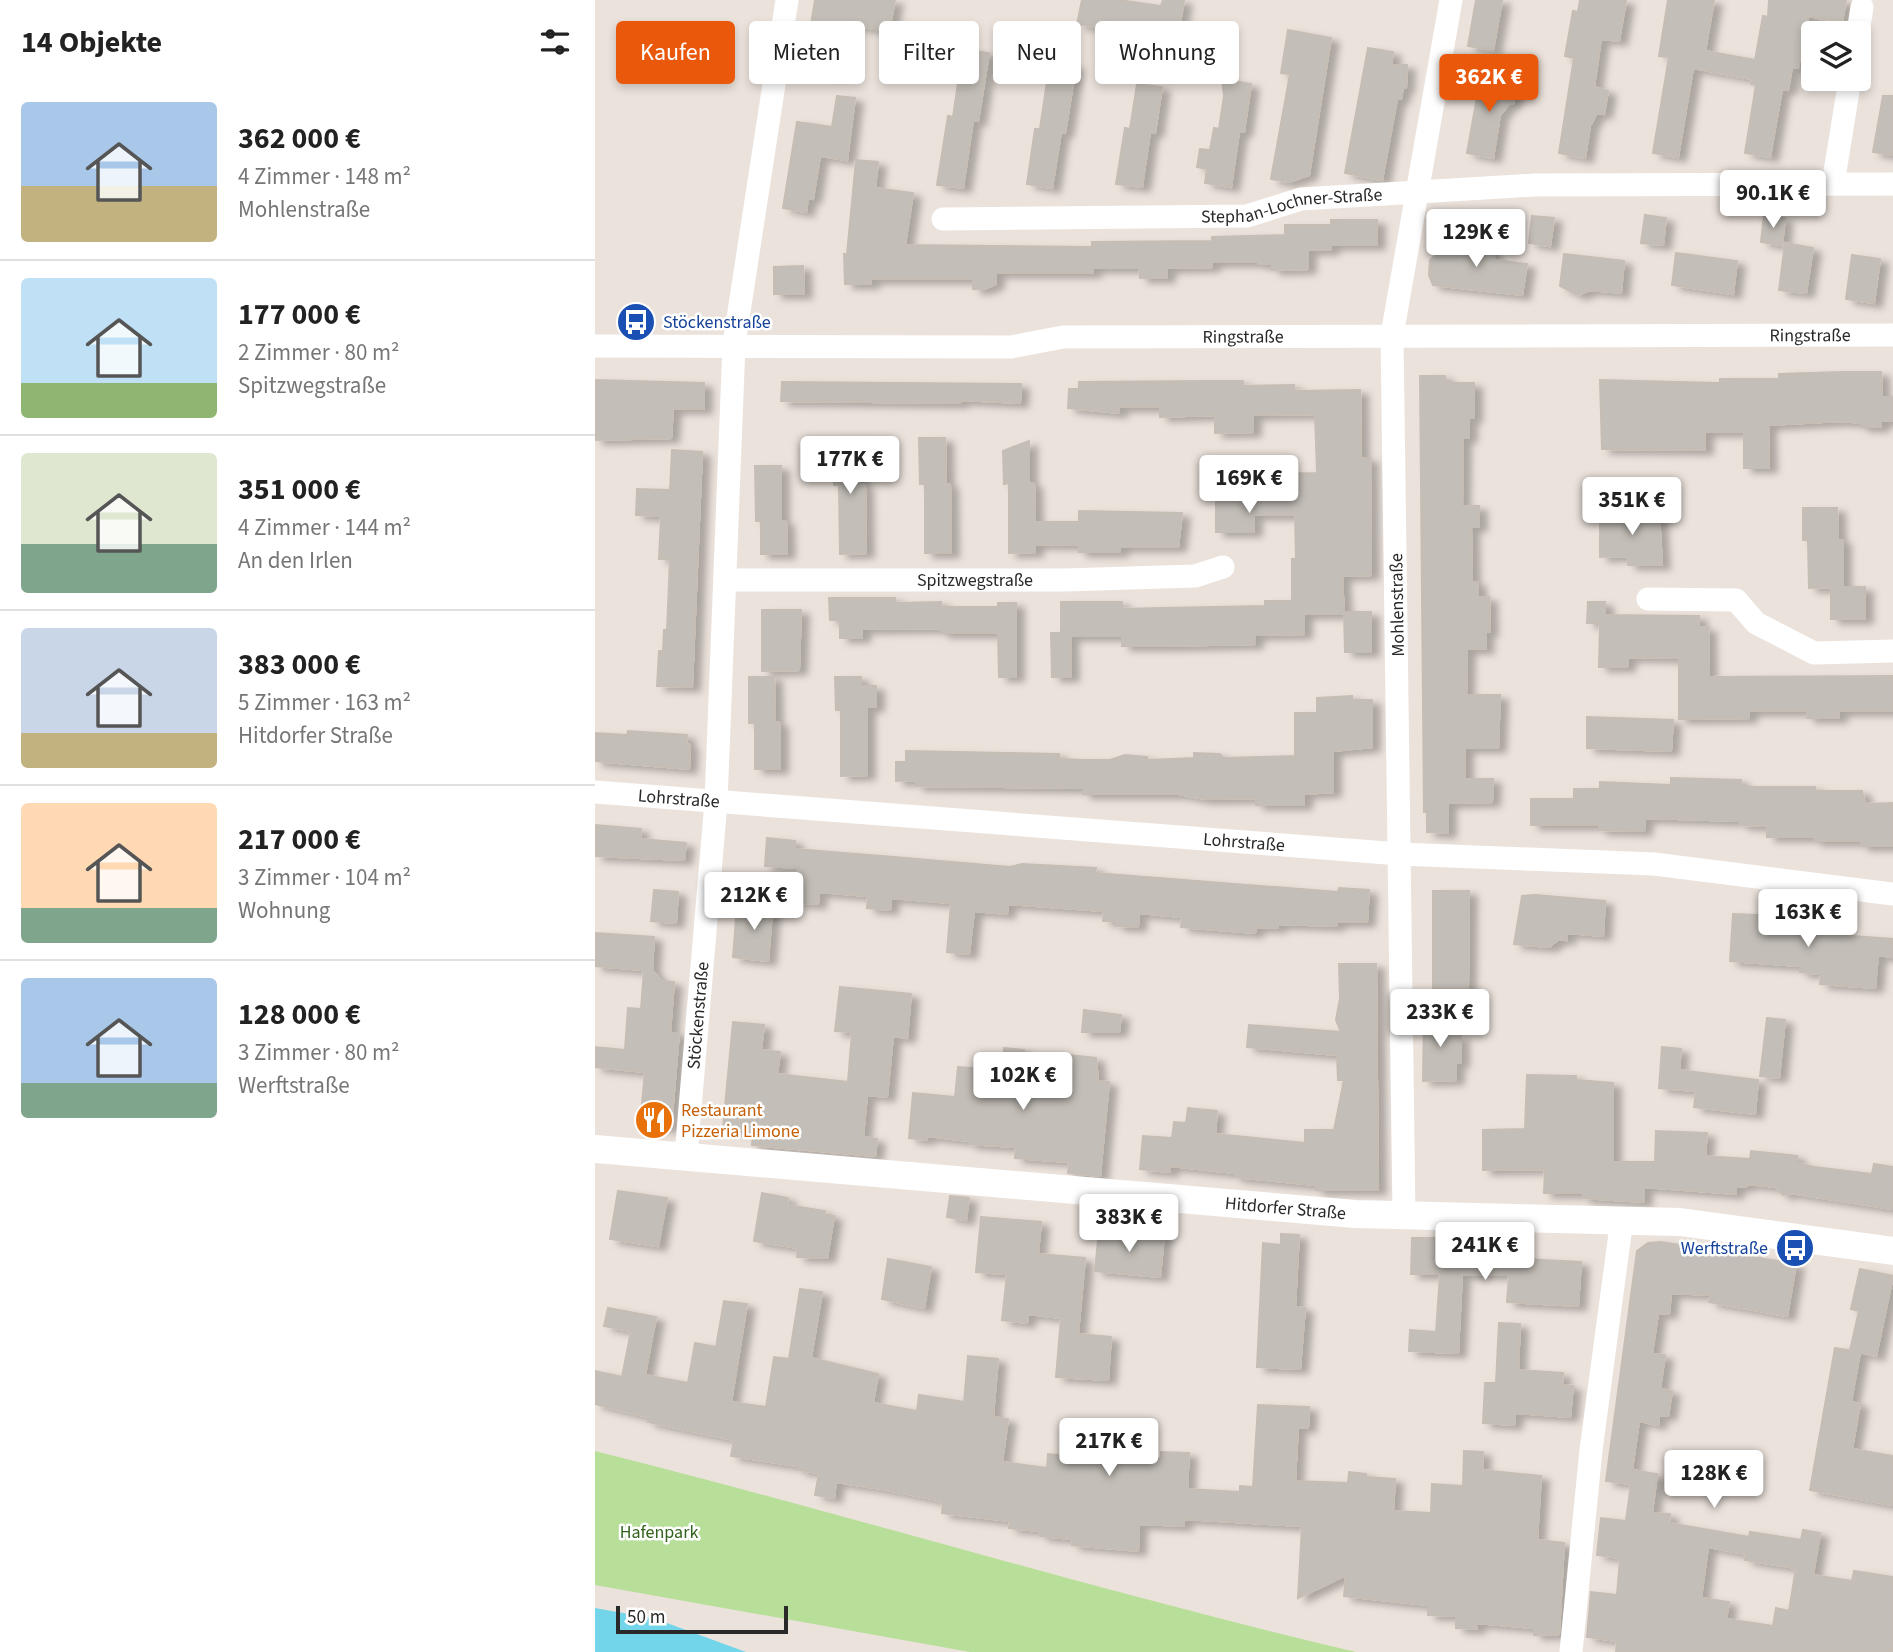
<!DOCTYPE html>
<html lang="de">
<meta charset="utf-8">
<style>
:root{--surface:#fff;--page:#f2f2f2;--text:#222;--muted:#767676;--line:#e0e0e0;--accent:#ea580c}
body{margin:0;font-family:"Source Sans 3",sans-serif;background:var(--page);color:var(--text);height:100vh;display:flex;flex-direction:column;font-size:26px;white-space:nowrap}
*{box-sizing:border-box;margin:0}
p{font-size:23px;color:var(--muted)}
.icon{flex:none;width:38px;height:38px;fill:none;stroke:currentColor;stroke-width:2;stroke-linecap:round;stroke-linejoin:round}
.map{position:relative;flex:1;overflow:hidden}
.panel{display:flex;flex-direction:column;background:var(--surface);width:595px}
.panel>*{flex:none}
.guide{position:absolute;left:21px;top:21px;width:665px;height:63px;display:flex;gap:14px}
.controls{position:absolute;left:1206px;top:21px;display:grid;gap:14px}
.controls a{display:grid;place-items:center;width:70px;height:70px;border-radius:7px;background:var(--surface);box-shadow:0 4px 10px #0003;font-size:35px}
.scale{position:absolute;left:21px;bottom:18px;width:172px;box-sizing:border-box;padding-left:7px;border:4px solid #292929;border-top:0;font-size:19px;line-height:24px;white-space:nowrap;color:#292929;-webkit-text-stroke:5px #fff;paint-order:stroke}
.price{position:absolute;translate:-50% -60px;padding:0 16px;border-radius:7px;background:#fff;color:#222;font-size:23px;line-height:46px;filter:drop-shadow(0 2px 4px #0008)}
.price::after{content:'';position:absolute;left:50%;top:42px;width:21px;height:16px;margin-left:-10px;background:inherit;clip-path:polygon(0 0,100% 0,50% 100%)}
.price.active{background:var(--accent);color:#fff}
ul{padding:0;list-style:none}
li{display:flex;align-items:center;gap:21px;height:175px;padding:0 21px}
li+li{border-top:2px solid var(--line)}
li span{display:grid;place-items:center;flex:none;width:196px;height:140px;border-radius:7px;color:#555}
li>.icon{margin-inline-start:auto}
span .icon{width:84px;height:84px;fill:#fffc;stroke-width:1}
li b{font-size:30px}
h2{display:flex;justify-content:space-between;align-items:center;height:84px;padding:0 21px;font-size:30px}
.chip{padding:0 24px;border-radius:7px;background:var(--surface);box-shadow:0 4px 10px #0003;font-size:24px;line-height:63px}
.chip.active{background:var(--accent);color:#fff}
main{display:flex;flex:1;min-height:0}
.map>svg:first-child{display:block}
.green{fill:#b8df99}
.water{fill:#72d5e9}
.building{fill:#c3beb7;stroke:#c6beb5;stroke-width:2;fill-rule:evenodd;filter:url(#shadow)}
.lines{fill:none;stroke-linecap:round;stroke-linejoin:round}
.minor{stroke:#fff;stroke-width:23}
.tertiary{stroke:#fff;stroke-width:28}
.labels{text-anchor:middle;stroke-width:5;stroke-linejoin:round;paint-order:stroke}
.street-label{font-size:18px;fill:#292929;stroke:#fff}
.transit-label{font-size:18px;fill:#164399;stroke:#fff;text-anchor:start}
.food-label{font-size:18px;fill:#c56008;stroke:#fff;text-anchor:start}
.park-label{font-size:18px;fill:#32621c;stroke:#fff}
</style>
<main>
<section class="panel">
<h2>14 Objekte<svg class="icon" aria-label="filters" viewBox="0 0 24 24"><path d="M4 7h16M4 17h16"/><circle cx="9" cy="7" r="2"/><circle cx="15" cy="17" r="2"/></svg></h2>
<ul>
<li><span style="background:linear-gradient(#a9c7e8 60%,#c2b280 0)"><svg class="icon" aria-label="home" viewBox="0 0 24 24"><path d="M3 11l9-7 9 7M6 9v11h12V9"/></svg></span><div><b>362 000 €</b><p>4 Zimmer · 148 m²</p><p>Mohlenstraße</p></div></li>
<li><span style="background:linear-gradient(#bfe0f5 75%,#8fb573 0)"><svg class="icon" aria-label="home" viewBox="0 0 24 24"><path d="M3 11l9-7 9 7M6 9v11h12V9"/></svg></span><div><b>177 000 €</b><p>2 Zimmer · 80 m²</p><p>Spitzwegstraße</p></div></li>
<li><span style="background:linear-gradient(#dfe7d0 65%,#7fa58c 0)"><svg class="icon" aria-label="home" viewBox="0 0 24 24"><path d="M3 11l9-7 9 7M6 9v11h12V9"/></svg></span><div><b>351 000 €</b><p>4 Zimmer · 144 m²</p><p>An den Irlen</p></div></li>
<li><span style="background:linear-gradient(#c9d6e8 75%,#c2b280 0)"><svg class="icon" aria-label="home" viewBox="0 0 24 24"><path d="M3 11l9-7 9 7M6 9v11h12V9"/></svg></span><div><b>383 000 €</b><p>5 Zimmer · 163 m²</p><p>Hitdorfer Straße</p></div></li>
<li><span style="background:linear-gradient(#ffd9b3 75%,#7fa58c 0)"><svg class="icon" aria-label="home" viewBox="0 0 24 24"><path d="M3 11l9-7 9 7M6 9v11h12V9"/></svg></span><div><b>217 000 €</b><p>3 Zimmer · 104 m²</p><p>Wohnung</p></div></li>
<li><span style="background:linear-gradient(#a9c7e8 75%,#7fa58c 0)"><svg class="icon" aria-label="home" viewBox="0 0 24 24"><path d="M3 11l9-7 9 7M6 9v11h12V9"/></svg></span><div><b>128 000 €</b><p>3 Zimmer · 80 m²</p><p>Werftstraße</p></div></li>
</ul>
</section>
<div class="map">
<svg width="1298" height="1652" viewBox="0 0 1298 1652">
<defs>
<filter id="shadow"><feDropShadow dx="8" dy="4.5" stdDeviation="3.5" flood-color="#0004"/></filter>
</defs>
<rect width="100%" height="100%" fill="#ebe2db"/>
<path class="green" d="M0 1451C255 1515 506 1592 761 1652H375L0 1585Z"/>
<polygon class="water" points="0,1608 61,1619 151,1652 0,1652"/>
<g class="building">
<polygon points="220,0 300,0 294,31 249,24 241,73 209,68 209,42 211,30 215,31"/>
<polygon points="487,0 523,0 566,6 568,0 589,0 581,46 544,39 545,35 482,24"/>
<polygon points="881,0 907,0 898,50 873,46"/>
<polygon points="985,0 1031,0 1024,41 1006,39 999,87 1013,91 1009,114 1002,113 995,126 990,158 964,153 979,58 970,56 978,11 983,12"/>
<polygon points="1073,0 1119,0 1110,51 1160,60 1168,16 1173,17 1174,0 1251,0 1247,22 1213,16 1203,68 1197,67 1193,90 1187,89 1175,157 1150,153 1161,85 1156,84 1157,79 1098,68 1083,157 1058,153 1074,57 1064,56"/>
<polygon points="693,30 736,38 714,175 694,182 676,179 695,74 686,73"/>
<polygon points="773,48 798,52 796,65 812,65 811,88 808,88 806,99 802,99 787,180 750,173"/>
<polygon points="368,49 394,53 383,121 378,120 368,188 342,185 353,116 358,117"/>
<polygon points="455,61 481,65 470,133 466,132 457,188 432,184 440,129 445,129"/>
<polygon points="886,75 922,82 918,104 914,104 905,115 898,158 872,153"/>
<polygon points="627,79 656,84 649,132 644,132 636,187 610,183 612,169 602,167 605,149 615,150 619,128 624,129 629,96"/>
<polygon points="542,84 567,87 560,133 555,132 547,187 521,184 530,128 535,129"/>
<polygon points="242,96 260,98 252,160 225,156 218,199 213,198 211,212 188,208 202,122 237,127"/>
<polygon points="1288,96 1298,96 1298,155 1278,152"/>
<polygon points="261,160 283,162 280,188 318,193 310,245 497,247 497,242 617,241 617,237 690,235 690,225 736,225 736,220 782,220 782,245 736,245 736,250 713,250 713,269 677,270 677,264 663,264 663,262 617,262 617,267 572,268 572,278 545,278 544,268 498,268 498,273 401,273 401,284 389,289 378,289 378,279 276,279 276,284 250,284 249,254 252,254"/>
<polygon points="1050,215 1071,218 1068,245 1046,243"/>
<polygon points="1169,215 1190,218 1187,245 1166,242"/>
<polygon points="937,216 959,218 955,246 934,243"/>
<polygon points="853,238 888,242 887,258 890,258 889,242 893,241 900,260 932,264 927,295 838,285 834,275 835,260 843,253 851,254"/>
<polygon points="1190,243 1218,248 1211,293 1184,290"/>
<polygon points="1081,253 1142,261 1138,294 1077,285"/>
<polygon points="969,254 1029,261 1026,293 995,290 983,295 965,286"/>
<polygon points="1257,255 1285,259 1279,303 1251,299"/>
<polygon points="208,266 209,294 179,294 179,267"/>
<polygon points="1246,372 1286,372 1287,397 1298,397 1298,421 1286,421 1286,427 1266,427 1266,423 1247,421 1173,425 1174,468 1149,468 1149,432 1110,432 1110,450 1007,449 1005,380 1125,383 1125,379 1184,379 1184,374"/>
<polygon points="825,376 850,376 850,383 879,383 879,418 874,418 874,438 868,438 867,506 884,506 884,527 876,527 877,582 883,582 883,597 894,597 895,632 890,632 891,649 872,649 871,695 905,695 903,748 870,748 870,779 898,779 897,802 853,803 853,833 832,832 832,812 829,812"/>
<polygon points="0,380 109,383 109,409 78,409 76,438 0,440"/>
<polygon points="609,381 648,381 648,386 699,385 699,391 765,390 766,458 775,458 776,575 747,576 749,614 709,614 709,634 660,635 660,644 567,646 527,646 527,636 475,636 476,677 457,677 456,633 466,633 466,602 527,602 527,609 566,608 670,606 670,601 697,601 697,559 701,559 700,515 659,515 659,532 621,532 621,495 659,495 658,474 722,473 720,414 658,415 658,432 620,433 620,415 565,417 565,407 524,407 524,413 473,408 474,389 484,389 484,382"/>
<polygon points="187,382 426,384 425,403 366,400 365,403 186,401"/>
<polygon points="264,438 265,484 270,484 271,553 245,554 244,485 239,485 239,439"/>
<polygon points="324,438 350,438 351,484 355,484 356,553 330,553 330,484 325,484"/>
<polygon points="434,441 434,483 439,483 440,522 484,522 484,511 587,513 583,547 525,547 525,552 484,552 484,545 440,544 440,552 414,553 414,483 409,484 408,451"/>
<polygon points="77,450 107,452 97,687 62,686 64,651 68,651 69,630 72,630 75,559 64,559 66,516 41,515 42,489 75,490"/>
<polygon points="160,466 186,466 186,521 191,521 192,554 166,554 166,521 161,521"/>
<polygon points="1208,508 1242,508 1243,540 1248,540 1248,587 1244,587 1270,587 1270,619 1236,619 1236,587 1214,588 1213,540 1208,540"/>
<polygon points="1005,513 1064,513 1067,565 1033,565 1034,556 1005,557"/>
<polygon points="234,598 300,598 301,603 346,602 346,607 403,607 403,603 421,603 421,677 404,677 403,633 346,633 346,628 267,629 267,638 245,638 245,620 235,620"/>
<polygon points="993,602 1010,602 1010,615 1104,616 1104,628 1113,627 1114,677 1298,676 1298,711 1244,711 1244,718 1212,718 1212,711 1154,711 1154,718 1084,719 1084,658 1033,657 1032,667 1004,667 1005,623 992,623"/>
<polygon points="167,610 206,610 204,670 167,671"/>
<polygon points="749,612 776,612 776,652 750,652"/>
<polygon points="154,677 179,677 180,722 185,723 185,769 160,769 160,723 154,723"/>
<polygon points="240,677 266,677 266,686 281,686 281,707 272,707 272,775 246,776 246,710 241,710"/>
<polygon points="757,696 757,700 777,700 777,747 738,751 738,792 709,794 709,805 661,805 661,798 610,799 584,794 488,794 488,788 321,786 321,780 301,781 301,762 311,762 311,751 464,754 464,759 488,760 515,760 530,755 552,757 553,760 599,758 599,753 625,754 629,758 700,756 700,713 722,713 722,698"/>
<polygon points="992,717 1078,720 1076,751 992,748"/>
<polygon points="33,731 92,735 91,744 95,745 94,769 0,761 0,733 32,735"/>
<polygon points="1076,778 1146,780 1146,787 1220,787 1220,791 1267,791 1270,804 1298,803 1298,846 1266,846 1266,841 1219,841 1219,837 1172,837 1172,826 1146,825 1145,821 1050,818 1049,831 1004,830 1004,825 936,825 936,799 979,799 979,789 1005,789 1005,782 1076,785"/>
<polygon points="0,825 46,829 45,839 91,843 89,860 0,856"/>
<polygon points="172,838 200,841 200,849 299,857 415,867 427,864 501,868 500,873 743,892 744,888 774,890 772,922 742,922 741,926 683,924 683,928 661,927 660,933 586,927 587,917 544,913 543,927 521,926 521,921 508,921 509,911 413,904 412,914 379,911 374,954 352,952 356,903 296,898 295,910 272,908 273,896 224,892 223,904 201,903 204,868 170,866"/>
<polygon points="59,890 83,892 81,923 56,921"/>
<polygon points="838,891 874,891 873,988 838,988"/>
<polygon points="940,895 1010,901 1008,936 972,933 972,940 964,939 954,947 919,944 927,896"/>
<polygon points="153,899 178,901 173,961 138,957 141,918 152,919"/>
<polygon points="1138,914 1213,917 1213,926 1230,927 1230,934 1298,939 1298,957 1283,955 1280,988 1225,984 1226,974 1205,972 1205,966 1135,961"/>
<polygon points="0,933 59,937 57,970 66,981 79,982 75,1033 84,1033 76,1128 45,1125 50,1072 0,1067 0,1047 30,1050 33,1008 46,1009 49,970 0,966"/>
<polygon points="744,964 781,964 783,1190 721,1190 721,1185 640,1177 640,1173 575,1166 575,1172 545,1169 548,1136 577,1138 579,1122 591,1123 593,1108 622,1111 620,1134 710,1143 710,1130 739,1130 749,1080 743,1080 742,1055 652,1047 654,1025 746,1032 741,1020 745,998"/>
<polygon points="245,987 316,994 312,1038 298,1036 292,1097 272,1095 268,1137 282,1139 280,1156 157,1145 158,1131 128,1128 138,1022 169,1025 166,1050 185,1052 182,1074 253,1082 257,1032 240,1031"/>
<polygon points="489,1010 526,1015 524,1032 487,1032"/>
<polygon points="850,1011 851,1036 866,1036 866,1063 861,1063 861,1080 828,1081 829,1012"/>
<polygon points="1172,1018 1190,1020 1184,1078 1165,1076"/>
<polygon points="1067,1047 1086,1049 1084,1070 1163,1080 1160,1114 1099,1107 1101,1091 1064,1088"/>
<polygon points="409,1048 429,1050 428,1073 473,1076 475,1055 501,1058 503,1081 514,1082 505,1176 473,1173 474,1162 420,1158 421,1147 374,1144 374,1141 332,1136 332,1140 314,1138 318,1093 360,1097 363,1067 407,1070"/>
<polygon points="932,1075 981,1076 981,1080 1018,1083 1018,1162 1060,1162 1061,1131 1112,1133 1110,1156 1155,1159 1156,1151 1185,1154 1202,1156 1202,1163 1219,1167 1277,1174 1279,1164 1298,1167 1298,1209 1195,1193 1188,1195 1181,1187 1152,1184 1151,1187 1141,1186 1141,1194 1049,1187 1049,1202 988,1198 988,1193 949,1193 950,1169 888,1170 888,1130 930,1129"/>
<polygon points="23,1191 72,1198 63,1246 15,1239"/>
<polygon points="167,1193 193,1198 192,1205 230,1211 229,1214 239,1216 232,1258 202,1257 203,1248 159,1241"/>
<polygon points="355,1196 374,1198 371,1220 352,1217"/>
<polygon points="386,1217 446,1222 443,1254 490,1258 483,1334 516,1337 513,1380 461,1377 466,1318 433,1314 432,1323 407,1320 412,1274 381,1272"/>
<polygon points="504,1230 569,1236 565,1277 500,1271"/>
<polygon points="686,1234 704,1235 700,1307 710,1308 705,1369 662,1367 668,1243 686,1245"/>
<polygon points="817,1238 908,1238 907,1258 986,1262 983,1306 912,1302 914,1275 867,1274 863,1353 814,1351 815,1330 841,1332 845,1274 816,1274"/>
<path d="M1066 1242 1201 1264 1192 1316 1114 1302 1116 1295 1076 1293 1074 1314 1063 1313 1057 1354 1070 1355 1065 1389 1077 1391 1073 1416 1064 1415 1063 1425 1044 1421 1037 1470 1062 1474 1057 1513 1075 1514 1074 1523 1154 1537 1155 1532 1206 1540 1208 1530 1225 1533 1218 1575 1257 1581 1259 1571 1298 1577V1652H1021L1022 1641 992 1637 996 1592 1022 1595 1025 1558 1002 1555 1006 1518 1031 1521 1036 1484 1011 1481 1042 1251 1053 1243ZM1113 1547 1151 1554 1150 1560 1201 1568 1194 1611 1181 1608 1178 1626 1131 1619 1134 1602 1106 1598Z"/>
<polygon points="293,1259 336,1267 329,1308 287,1299"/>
<polygon points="1265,1269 1298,1276 1281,1356 1255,1350 1264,1311 1256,1309"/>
<polygon points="205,1289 227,1292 216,1358 283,1374 278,1403 322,1411 324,1395 369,1402 373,1356 403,1359 398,1417 413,1419 407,1462 452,1468 453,1454 485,1457 486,1442 506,1444 505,1455 566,1458 566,1452 594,1453 592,1489 645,1492 645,1486 658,1487 663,1405 714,1407 713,1428 703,1427 700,1481 753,1483 754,1472 771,1474 771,1477 800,1479 798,1511 836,1513 837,1484 868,1486 869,1451 888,1452 887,1470 946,1476 942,1540 969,1543 964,1634 939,1635 939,1628 882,1623 882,1629 861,1628 861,1616 833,1615 833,1605 749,1596 751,1575 703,1598 707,1526 589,1519 589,1526 544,1524 543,1551 477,1545 478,1539 445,1536 446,1531 414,1528 415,1521 347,1513 348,1501 287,1489 241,1482 239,1498 220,1495 224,1473 203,1470 203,1466 136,1456 139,1440 53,1422 53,1417 0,1404 0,1371 27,1377 36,1331 9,1326 13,1308 61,1317 50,1375 93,1383 100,1343 121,1347 129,1301 152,1304 136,1402 171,1407 179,1357 194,1359"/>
<polygon points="904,1323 925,1324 923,1370 968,1373 967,1385 978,1386 975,1417 920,1413 919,1425 888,1423 890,1383 901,1383"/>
<polygon points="1240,1348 1265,1352 1256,1402 1265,1404 1257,1449 1298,1456 1298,1505 1215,1490"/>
</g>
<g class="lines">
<g class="minor">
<polyline points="1263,33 1267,7"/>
<polyline points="1238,184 1255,79"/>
<path id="s1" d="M348 219 652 216 706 199 941 185 1298 184"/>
<path id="s2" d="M0 346 416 347 468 337 1298 335"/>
<path id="s3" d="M132 580H470L600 576 628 567"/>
<polyline points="1053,599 1141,600 1161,623 1219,653 1298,651"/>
<path id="s4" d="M0 792 805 854 1059 864 1298 894"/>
<path id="s5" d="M91 1155 121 802 139 344 192 0"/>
<polyline points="809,1215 797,335 856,0"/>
<polyline points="976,1652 996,1450 1027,1219"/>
</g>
<path class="tertiary" id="s6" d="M0 1149 760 1214 1085 1222 1298 1251"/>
</g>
<defs>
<symbol id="bus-disc" viewBox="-11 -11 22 22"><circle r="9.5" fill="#1a4fb4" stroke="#fff"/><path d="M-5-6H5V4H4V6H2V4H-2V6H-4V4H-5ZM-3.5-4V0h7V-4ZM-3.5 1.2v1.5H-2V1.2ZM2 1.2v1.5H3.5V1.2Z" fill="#fff"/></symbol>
<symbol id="restaurant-disc" viewBox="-11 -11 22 22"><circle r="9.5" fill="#e8710a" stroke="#fff"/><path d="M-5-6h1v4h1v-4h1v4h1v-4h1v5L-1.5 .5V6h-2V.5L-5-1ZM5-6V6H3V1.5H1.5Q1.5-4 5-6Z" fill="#fff"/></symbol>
</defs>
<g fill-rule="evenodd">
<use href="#bus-disc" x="19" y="300" width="44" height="44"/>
<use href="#restaurant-disc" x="37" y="1098" width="44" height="44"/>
<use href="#bus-disc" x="1178" y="1226" width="44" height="44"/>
</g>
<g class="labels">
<g class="street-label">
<text dy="6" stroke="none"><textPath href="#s1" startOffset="350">Stephan-Lochner-Straße</textPath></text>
<text dy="6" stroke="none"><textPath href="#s2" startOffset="1216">Ringstraße</textPath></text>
<text dy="6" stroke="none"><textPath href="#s2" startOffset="649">Ringstraße</textPath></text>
<text dy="6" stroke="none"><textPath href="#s3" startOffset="248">Spitzwegstraße</textPath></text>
<text transform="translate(802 605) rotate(-91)" y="6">Mohlenstraße</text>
<text dy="6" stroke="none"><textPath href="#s4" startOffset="84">Lohrstraße</textPath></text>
<text dy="6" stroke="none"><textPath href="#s4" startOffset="651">Lohrstraße</textPath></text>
<text dy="6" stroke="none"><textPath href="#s5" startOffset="140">Stöckenstraße</textPath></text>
<text dy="6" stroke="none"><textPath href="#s6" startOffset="693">Hitdorfer Straße</textPath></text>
</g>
<g class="transit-label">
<text x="68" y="328">Stöckenstraße</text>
<text x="1173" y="1254" text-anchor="end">Werftstraße</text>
</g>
<g class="food-label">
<text x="86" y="1116">Restaurant<tspan x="86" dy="21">Pizzeria Limone</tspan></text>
</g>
<g class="park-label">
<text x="64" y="1538">Hafenpark</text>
</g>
</g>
</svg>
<div class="controls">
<a><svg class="icon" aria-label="layers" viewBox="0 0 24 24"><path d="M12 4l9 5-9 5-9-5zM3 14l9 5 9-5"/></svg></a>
</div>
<div class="scale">50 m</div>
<b class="price active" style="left:894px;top:114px">362K €</b>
<b class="price" style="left:1178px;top:230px">90.1K €</b>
<b class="price" style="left:881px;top:269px">129K €</b>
<b class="price" style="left:255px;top:496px">177K €</b>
<b class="price" style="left:654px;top:515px">169K €</b>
<b class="price" style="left:1037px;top:537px">351K €</b>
<b class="price" style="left:159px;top:932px">212K €</b>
<b class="price" style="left:1213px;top:949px">163K €</b>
<b class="price" style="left:845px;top:1049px">233K €</b>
<b class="price" style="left:428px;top:1112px">102K €</b>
<b class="price" style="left:534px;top:1254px">383K €</b>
<b class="price" style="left:890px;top:1282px">241K €</b>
<b class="price" style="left:514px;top:1478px">217K €</b>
<b class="price" style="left:1119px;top:1510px">128K €</b>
<div class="guide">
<a class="chip active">Kaufen</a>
<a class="chip">Mieten</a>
<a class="chip">Filter</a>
<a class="chip">Neu</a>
<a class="chip">Wohnung</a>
</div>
</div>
</main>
